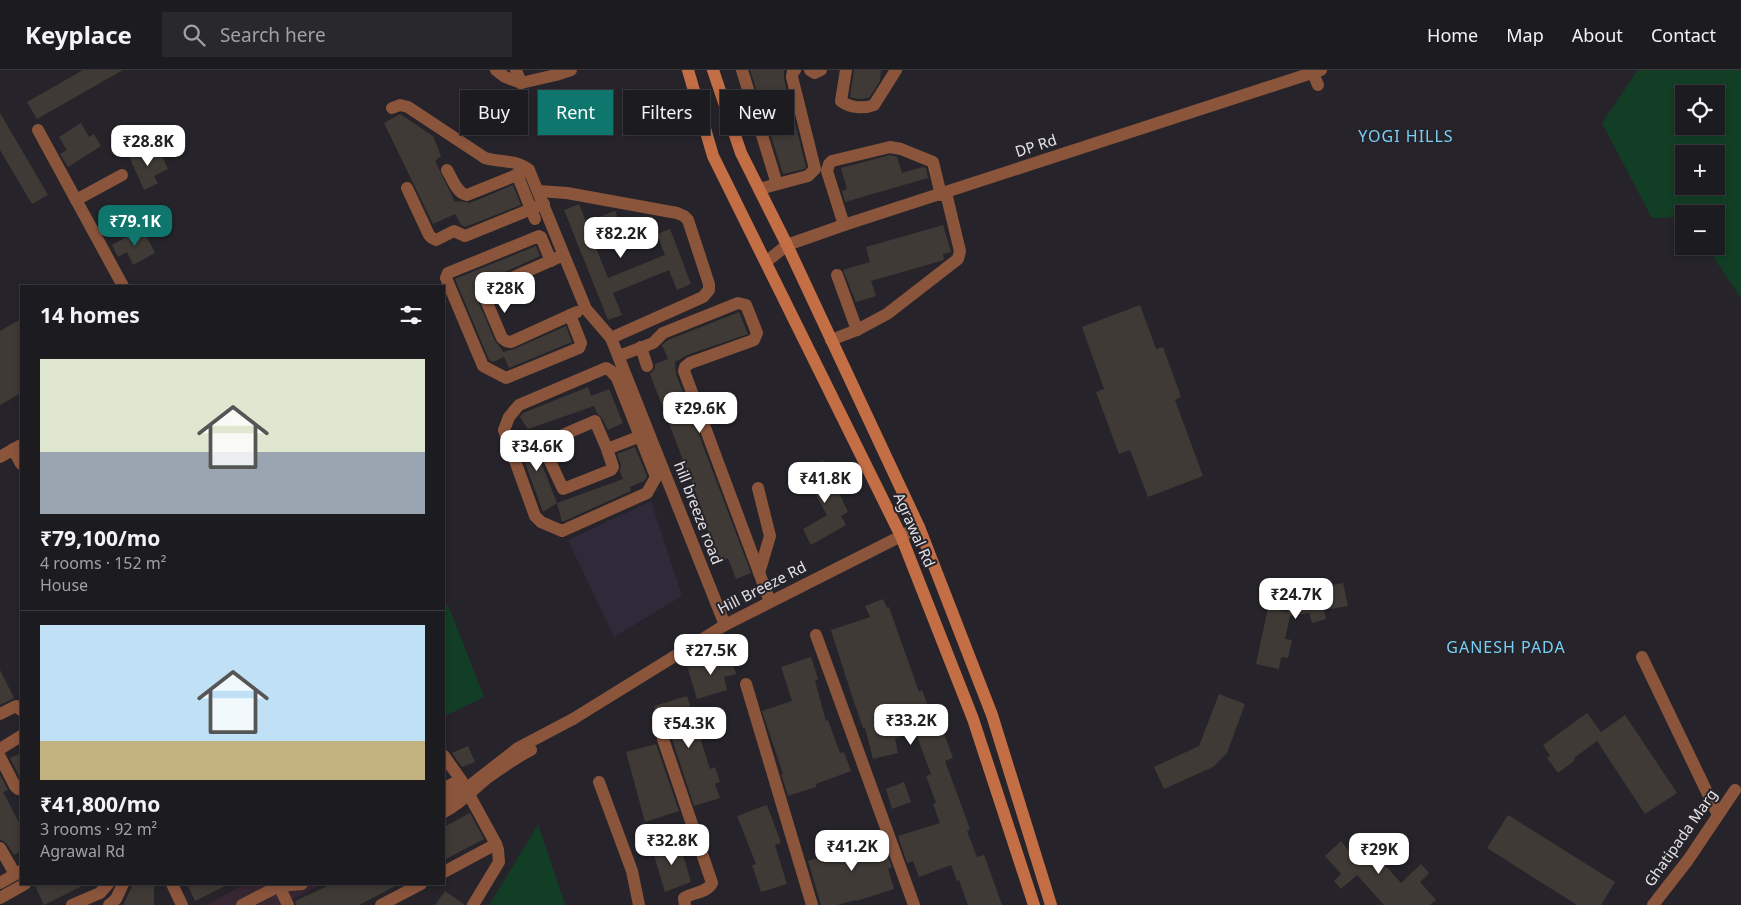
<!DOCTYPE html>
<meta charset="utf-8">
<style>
:root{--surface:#1c1b20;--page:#29282d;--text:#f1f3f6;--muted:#a0a1a5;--line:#3a393e;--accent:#0f766e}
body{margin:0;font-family:"Noto Sans",sans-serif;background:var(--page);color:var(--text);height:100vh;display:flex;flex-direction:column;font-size:19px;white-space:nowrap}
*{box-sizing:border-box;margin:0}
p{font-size:16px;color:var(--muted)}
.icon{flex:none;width:28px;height:28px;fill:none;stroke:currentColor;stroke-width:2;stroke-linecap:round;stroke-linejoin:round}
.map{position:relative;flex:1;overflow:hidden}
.details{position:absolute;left:20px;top:215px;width:425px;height:600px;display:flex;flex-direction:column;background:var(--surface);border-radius:0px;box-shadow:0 2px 8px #0003,0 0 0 1px var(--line)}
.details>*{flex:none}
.top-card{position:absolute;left:460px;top:20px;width:475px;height:45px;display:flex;gap:10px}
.fabs{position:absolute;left:1675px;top:15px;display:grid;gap:10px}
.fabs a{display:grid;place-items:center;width:50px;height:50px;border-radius:0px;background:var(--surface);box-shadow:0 2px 8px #0003,0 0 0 1px var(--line);font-size:25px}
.price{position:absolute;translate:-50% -42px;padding:0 11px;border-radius:10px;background:#fff;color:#222;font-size:16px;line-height:32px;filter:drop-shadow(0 1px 2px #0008)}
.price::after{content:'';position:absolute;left:50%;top:30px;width:15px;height:11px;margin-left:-8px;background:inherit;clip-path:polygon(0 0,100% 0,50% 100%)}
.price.selected{background:var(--accent);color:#fff}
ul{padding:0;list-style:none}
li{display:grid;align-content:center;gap:10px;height:265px;padding:0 20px}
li+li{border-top:1px solid var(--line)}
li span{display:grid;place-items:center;height:155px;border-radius:0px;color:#555}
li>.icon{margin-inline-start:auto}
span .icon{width:90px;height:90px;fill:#fffc;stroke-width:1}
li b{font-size:21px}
h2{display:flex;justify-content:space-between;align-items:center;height:60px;padding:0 20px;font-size:21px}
.chip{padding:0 18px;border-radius:0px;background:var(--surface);box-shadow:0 2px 8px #0003,0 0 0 1px var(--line);font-size:18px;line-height:45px}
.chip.selected{background:var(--accent);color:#fff}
header{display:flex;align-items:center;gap:30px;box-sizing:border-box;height:70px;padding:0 25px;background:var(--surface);border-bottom:1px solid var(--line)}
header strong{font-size:24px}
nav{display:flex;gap:28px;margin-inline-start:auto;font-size:18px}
.search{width:350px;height:45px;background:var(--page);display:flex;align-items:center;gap:12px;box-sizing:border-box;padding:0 18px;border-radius:0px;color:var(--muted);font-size:19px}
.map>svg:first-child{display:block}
.commercial{fill:#372732}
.education{fill:#2f293a}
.green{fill:#123e25;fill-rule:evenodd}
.building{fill:#3f3a35}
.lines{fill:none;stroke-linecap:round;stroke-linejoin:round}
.street{stroke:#8b553c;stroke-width:12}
.secondary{stroke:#c46e45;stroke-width:12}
.street-bridge{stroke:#8b553c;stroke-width:12}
.labels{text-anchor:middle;stroke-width:4;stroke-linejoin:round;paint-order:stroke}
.street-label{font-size:15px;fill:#e4e3e7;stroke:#26242a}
.neighbourhood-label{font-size:16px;letter-spacing:1px;fill:#78cff5;stroke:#26242a}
</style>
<header>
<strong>Keyplace</strong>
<div class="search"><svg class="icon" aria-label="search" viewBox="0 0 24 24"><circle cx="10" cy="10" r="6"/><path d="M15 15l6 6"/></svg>Search here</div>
<nav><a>Home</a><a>Map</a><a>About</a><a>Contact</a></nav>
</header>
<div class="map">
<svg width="1741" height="835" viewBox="0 0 1741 835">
<rect width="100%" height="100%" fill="#26242a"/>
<polygon class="commercial" points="245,814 322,814 282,835 206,835"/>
<polygon class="education" points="651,431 682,526 614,567 568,470"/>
<g class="green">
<path d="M1638 0H1741V228L1706 176H1716V144H1684V147L1652 148 1602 53ZM1684 24H1716V56H1684ZM1684 84H1716V116H1684Z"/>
<polygon points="448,535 484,627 447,645 444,640 444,538"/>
<polygon points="538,755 565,834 564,835 489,835"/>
</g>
<g class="building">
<polygon points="83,0 123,0 37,49 27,32"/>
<polygon points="750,0 784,0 784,9 806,97 804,99 783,104"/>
<polygon points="854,0 881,0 880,11 869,28 858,29 850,27"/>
<polygon points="0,43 48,125 32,134 0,80"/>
<polygon points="400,44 433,66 441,86 435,91 455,132 459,131 470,133 513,115 521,135 465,157 461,155 455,144 433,154 384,53"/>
<polygon points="81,53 89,67 94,64 101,76 68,97 60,84 67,80 59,67"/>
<polygon points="139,79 143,86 159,79 168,99 154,106 158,113 144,120 128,84"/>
<polygon points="890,85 897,87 902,103 923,97 926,98 928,108 845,132 842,121 847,119 841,98"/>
<polygon points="579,134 586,152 615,141 621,156 592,168 608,208 665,185 657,164 670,159 691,214 677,220 669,200 613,223 622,245 608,250 564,140"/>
<polygon points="943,155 951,182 943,184 944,190 871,211 876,226 856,232 843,200 870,192 866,177"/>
<polygon points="142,158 155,183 133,195 127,182 118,187 112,175"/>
<polygon points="536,176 540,186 485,211 479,221 477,222 478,231 495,271 500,277 503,282 514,279 566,256 572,272 509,298 504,287 493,292 489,290 455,209"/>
<polygon points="1140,235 1156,279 1163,277 1181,327 1175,330 1203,406 1148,427 1130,380 1119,384 1096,322 1104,319 1082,257"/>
<polygon points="739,242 748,264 687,285 675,292 676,304 751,503 736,509 728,488 720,492 701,443 703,442 650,304 655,298 655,294 668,289 662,275 668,270"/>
<polygon points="21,249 21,323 0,335 0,261"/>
<polygon points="588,317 591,326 609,319 623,353 608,360 602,348 597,343 594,336 528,359 520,347 523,343"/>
<polygon points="528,359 557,433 543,442 517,371"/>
<polygon points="635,377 647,406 644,411 630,417 631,421 562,452 557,433 623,409 620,402 621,395 617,384"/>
<polygon points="823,390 848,442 841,446 846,455 811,475 803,459 827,445 812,418 815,416 805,398"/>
<polygon points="1343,513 1348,536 1324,540 1326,549 1312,553 1309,543 1290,546 1285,569 1292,570 1288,588 1281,587 1279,599 1256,594 1268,538 1288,542 1285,524"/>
<polygon points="883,529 887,538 889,537 919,622 922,620 937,660 942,658 953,688 945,691 970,759 967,761 977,787 984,785 1002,835 968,835 959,810 957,811 951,795 919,807 913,791 907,793 898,766 940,753 933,734 936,733 926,706 931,704 915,661 895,669 898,683 873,689 865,658 863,658 851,623 831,560 870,547 865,536"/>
<polygon points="730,584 736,604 724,607 727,620 697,629 687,596"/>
<polygon points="811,587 818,609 815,611 826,651 828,650 840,683 844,682 851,701 816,714 816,717 788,726 781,704 783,704 762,641 792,631 781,597"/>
<polygon points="0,600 14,628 0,635"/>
<polygon points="1219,624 1245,634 1227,683 1213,697 1164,719 1154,697 1199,676"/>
<polygon points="687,626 710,699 715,697 720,712 715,714 720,728 694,736 671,666 668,663 662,661 654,636"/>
<polygon points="1587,643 1601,662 1625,645 1677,723 1645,744 1597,671 1574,688 1575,690 1558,703 1547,688 1550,686 1543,675"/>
<polygon points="656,674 679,741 645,752 626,682"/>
<polygon points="468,676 475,692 462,697 452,683"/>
<polygon points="21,683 21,710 10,688"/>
<polygon points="0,705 8,720 3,722 21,756 21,781 14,785 7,774 0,769"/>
<polygon points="904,712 911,732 892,739 886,719"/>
<polygon points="767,735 781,773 775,775 787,814 761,822 752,795 756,794 737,746"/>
<polygon points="470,743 484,769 444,790 444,757"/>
<polygon points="1508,745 1615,812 1601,835 1577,835 1487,778"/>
<polygon points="1377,762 1385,772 1373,782 1401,813 1421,794 1429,803 1420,812 1436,830 1430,835 1384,835 1357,805 1341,819 1334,811 1341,804 1325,786 1341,771 1352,784"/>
<polygon points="873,764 876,773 882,771 892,797 888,799 894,819 856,831 856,830 837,835 821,835 808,791 841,780 840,776"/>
<polygon points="679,771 691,812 665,822 652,779"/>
<polygon points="34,814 86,814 44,835"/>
<polygon points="133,814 154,814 154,835 123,835"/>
<polygon points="187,814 229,814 195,831"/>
<polygon points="332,814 399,814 359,835 296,835 295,831"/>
<polygon points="445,821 465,835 435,835"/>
</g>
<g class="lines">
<g class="street">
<polyline points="496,0 505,7 521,13"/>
<polyline points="516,0 521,13 556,5 571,0"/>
<polyline points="742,0 777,114"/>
<polyline points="810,0 815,3 821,0"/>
<path d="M846 0 841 31C850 38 864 39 874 35L896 0"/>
<polyline points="1313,3 1318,15"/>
<path d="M392 38 400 35 408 37 485 88C501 93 516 89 529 100L586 239 611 268 725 555"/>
<polyline points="38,60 123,216"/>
<path d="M447 100C452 108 457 124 467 125L529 100"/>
<polyline points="517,104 535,149"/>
<polyline points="407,118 429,165 432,168 436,170 454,161 465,166 544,134"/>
<polyline points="759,119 808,106 815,99 792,7 793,1 795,0"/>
<polyline points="538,121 567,123 677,143 684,146 688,150 709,214 709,220 703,227 611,268"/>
<polyline points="76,130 122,105"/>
<polyline points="844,155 827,101 829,94 832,91 890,77 901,79 933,92 941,125"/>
<polyline points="559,187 489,218 485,228 502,268 506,271 511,272 577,242"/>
<polyline points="551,191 541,167 539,166 448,203 446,208 483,296 506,308 579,278 581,273 570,245"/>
<polyline points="766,192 787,175 844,155 1321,0"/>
<polyline points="837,205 857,260"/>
<polyline points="831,270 857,260 887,244 958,189 960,181 946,123"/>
<polyline points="641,277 647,296"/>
<polyline points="619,286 653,273 663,263 738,233 746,235 757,263 754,270 690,293 685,297 684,301 770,532"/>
<polygon points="606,298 611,301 617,308 656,407 647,423 562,461 541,452 535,446 504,360 509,347 519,335"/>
<polyline points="13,379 21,394"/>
<polyline points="607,379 595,351 542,374 563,419 611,400 613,397 607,379 646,364"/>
<polyline points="0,387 21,375"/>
<polyline points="758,418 770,466 759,503"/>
<polyline points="816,565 914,835"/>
<polyline points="1642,587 1718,745"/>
<polyline points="746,614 812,835"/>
<polyline points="0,644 16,636 21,640"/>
<polyline points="573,649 725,555 919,457"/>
<path d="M663 669 712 813C707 823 693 822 684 828L685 835"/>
<polyline points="0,679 21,666"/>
<polyline points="444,686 461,710"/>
<polyline points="0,687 15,716 18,719 21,719"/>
<polyline points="599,712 632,801 639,835"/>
<polyline points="444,718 461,710 496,774 444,802"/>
<polyline points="444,730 463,721"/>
<path d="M444 742C463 732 471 721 487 708 501 698 515 688 531 680"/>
<polyline points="0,778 15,804"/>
<polyline points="0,813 21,801"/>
<polyline points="172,814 182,835"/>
<polyline points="0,828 25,814"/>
<polyline points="72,835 100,823 108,814"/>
<polyline points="109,835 116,829 123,814"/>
<polyline points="242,835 283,814"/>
<polyline points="288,835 279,816 302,814"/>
<polyline points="381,835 421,814"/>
<polyline points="473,835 499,792 498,780 496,774"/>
<polyline points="1653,835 1688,790 1735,720"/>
</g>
<g class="secondary">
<polyline points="688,0 713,86 901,466 973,649 1034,835"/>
<polyline points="713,0 741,83 787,175 919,457 992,645 1051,835"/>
</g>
<polyline class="street-bridge" points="463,721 518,678 573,649"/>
</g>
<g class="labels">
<g class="street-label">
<text transform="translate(1036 76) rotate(-18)" y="5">DP Rd</text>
<text transform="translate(698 443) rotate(69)" y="5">hill breeze road</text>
<text transform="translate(914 460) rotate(66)" y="5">Agrawal Rd</text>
<text transform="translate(762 518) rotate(-27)" y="5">Hill Breeze Rd</text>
<text transform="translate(1681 768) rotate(-55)" y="5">Ghatipada Marg</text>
</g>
<g class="neighbourhood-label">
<text x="1406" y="72">YOGI HILLS</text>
<text x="1506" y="583">GANESH PADA</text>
</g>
</g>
</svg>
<div class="fabs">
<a><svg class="icon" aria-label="locate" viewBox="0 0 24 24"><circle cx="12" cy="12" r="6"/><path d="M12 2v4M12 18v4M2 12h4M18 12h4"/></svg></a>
<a>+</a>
<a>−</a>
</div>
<b class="price" style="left:148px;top:97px">₹28.8K</b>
<b class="price selected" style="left:135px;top:177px">₹79.1K</b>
<b class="price" style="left:621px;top:189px">₹82.2K</b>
<b class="price" style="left:505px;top:244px">₹28K</b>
<b class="price" style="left:700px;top:364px">₹29.6K</b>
<b class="price" style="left:537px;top:402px">₹34.6K</b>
<b class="price" style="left:825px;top:434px">₹41.8K</b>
<b class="price" style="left:1296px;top:550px">₹24.7K</b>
<b class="price" style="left:711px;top:606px">₹27.5K</b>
<b class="price" style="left:911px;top:676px">₹33.2K</b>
<b class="price" style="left:689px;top:679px">₹54.3K</b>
<b class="price" style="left:672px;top:796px">₹32.8K</b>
<b class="price" style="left:852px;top:802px">₹41.2K</b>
<b class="price" style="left:1379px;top:805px">₹29K</b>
<div class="top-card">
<a class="chip">Buy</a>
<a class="chip selected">Rent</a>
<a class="chip">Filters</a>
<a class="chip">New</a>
</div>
<section class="details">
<h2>14 homes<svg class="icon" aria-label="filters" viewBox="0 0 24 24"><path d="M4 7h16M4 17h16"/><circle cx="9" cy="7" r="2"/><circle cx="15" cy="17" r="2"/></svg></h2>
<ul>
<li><span style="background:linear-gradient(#dfe7d0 60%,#9aa5b1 0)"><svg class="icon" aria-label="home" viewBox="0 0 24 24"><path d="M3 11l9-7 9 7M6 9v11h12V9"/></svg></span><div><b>₹79,100/mo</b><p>4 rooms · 152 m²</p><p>House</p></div></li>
<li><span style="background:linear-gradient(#bfe0f5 75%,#c2b280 0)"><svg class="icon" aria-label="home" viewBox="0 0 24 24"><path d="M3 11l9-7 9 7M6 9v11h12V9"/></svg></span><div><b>₹41,800/mo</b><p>3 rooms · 92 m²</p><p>Agrawal Rd</p></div></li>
</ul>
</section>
</div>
